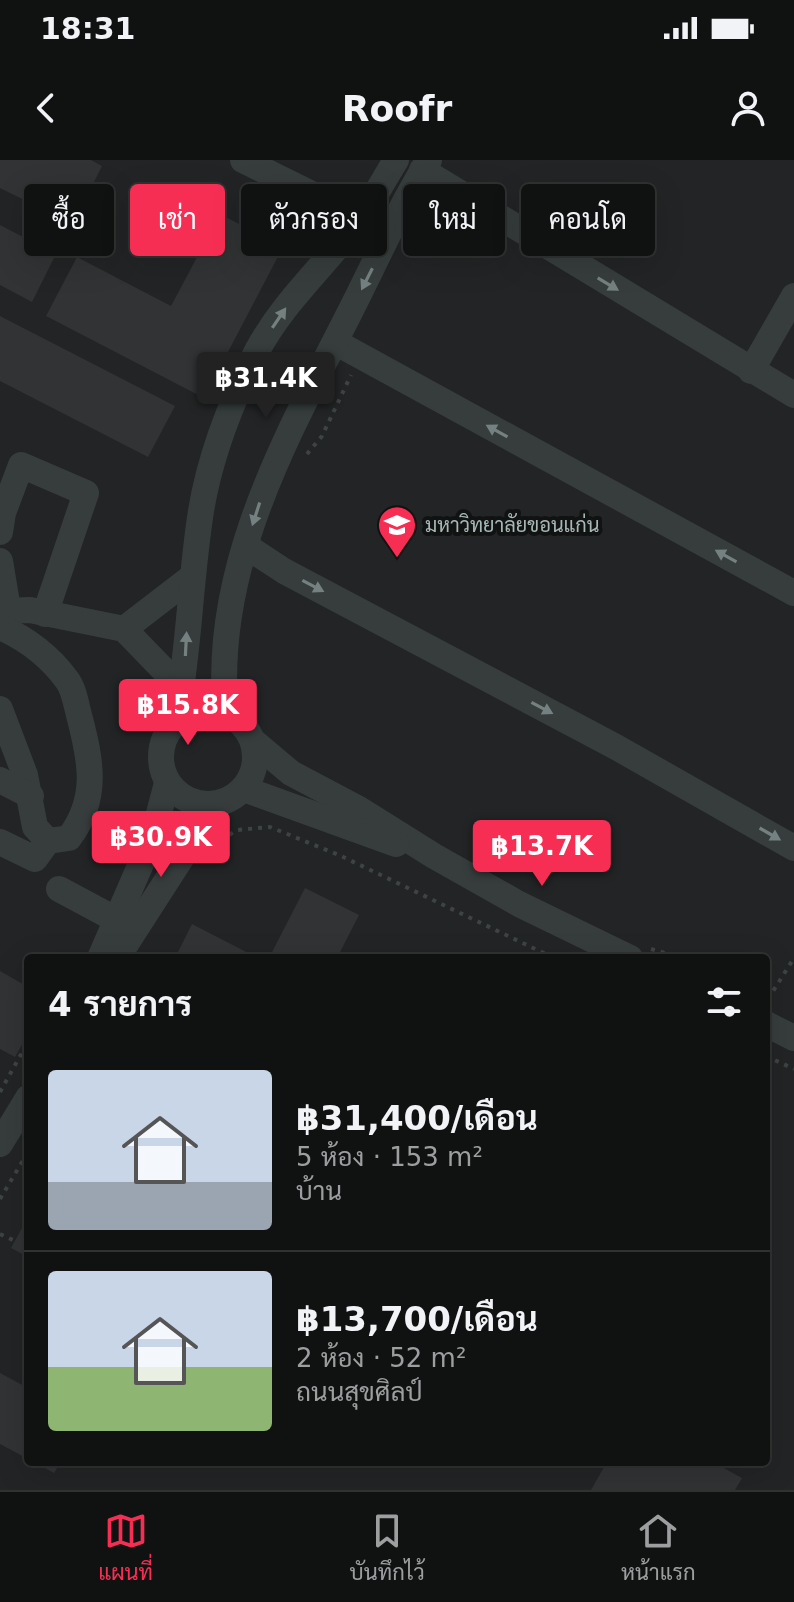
<!DOCTYPE html>
<html lang="th">
<meta charset="utf-8">
<style>
:root{--surface:#101212;--page:#191b1b;--text:#f1f3f6;--muted:#9c9e9f;--line:#303232;--accent:#f72e54}
body{margin:0;font-family:"DejaVu Sans",Sarabun,sans-serif;background:var(--page);color:var(--text);height:100vh;display:flex;flex-direction:column;font-size:30px;white-space:nowrap}
*{box-sizing:border-box;margin:0}
p{font-size:26px;color:var(--muted)}
.icon{flex:none;width:44px;height:44px;fill:none;stroke:currentColor;stroke-width:2;stroke-linecap:round;stroke-linejoin:round}
.map{position:relative;flex:1;overflow:hidden}
.drawer{position:absolute;left:24px;top:794px;width:746px;height:512px;display:flex;flex-direction:column;background:var(--surface);border-radius:8px;box-shadow:0 8px 32px #0002,0 0 0 2px var(--line)}
.drawer>*{flex:none}
.hud{position:absolute;left:24px;top:24px;width:746px;height:72px;display:flex;gap:16px}
.price{position:absolute;translate:-50% -68px;padding:0 18px;border-radius:8px;background:var(--accent);color:#fff;font-size:26px;line-height:52px;filter:drop-shadow(0 2px 4px #0008)}
.price::after{content:'';position:absolute;left:50%;top:48px;width:24px;height:18px;margin-left:-12px;background:inherit;clip-path:polygon(0 0,100% 0,50% 100%)}
.price.current{background:#222;color:#fff}
ul{padding:0;list-style:none}
li{display:flex;align-items:center;gap:24px;height:200px;padding:0 24px}
li+li{border-top:2px solid var(--line)}
li span{display:grid;place-items:center;flex:none;width:224px;height:160px;border-radius:8px;color:#555}
li>.icon{margin-inline-start:auto}
span .icon{width:96px;height:96px;fill:#fffc;stroke-width:1}
li b{font-size:34px}
h2{display:flex;justify-content:space-between;align-items:center;height:96px;padding:0 24px;font-size:34px}
.pill{padding:0 28px;border-radius:8px;background:var(--surface);box-shadow:0 8px 32px #0002,0 0 0 2px var(--line);font-size:28px;line-height:72px}
.pill.current{background:var(--accent);color:#fff}
.status{display:flex;justify-content:space-between;align-items:center;height:56px;padding:0 40px;background:var(--surface);direction:ltr}
.status svg{height:22px;fill:currentColor}
header{display:flex;justify-content:space-between;align-items:center;height:104px;padding:0 24px;background:var(--surface);font-size:36px;font-weight:700}
.tab-bar{display:flex;justify-content:space-around;align-items:center;height:112px;border-top:2px solid var(--line);background:var(--surface);font-size:22px;color:var(--muted)}
.tab-bar a{display:grid;justify-items:center;gap:4px}
.tab-bar .current{color:var(--accent)}
.map>svg:first-child{display:block}
.built{fill:#222425;fill-rule:evenodd}
.building{fill:#313334}
.lines{fill:none;stroke-linecap:round;stroke-linejoin:round}
.path{stroke:#3d4443;stroke-width:4;stroke-dasharray:4 6;stroke-linecap:butt}
.minor{stroke:#373d3d;stroke-width:26}
.oneway{fill:#758180}
.labels{text-anchor:middle;stroke-width:8;stroke-linejoin:round;paint-order:stroke}
.poi-label{font-size:20px;fill:#a7b8b6;stroke:#111313;text-anchor:start}
</style>
<div class="status"><b>18:31</b><svg viewBox="0 0 49 12"><path d="M0 12V9h3v3zM5 12V6h3v6zM10 12V3h3v9zM15 12V0h3v12zM26 1h20v11H26zM47 4h2v5h-2z"/></svg></div>
<header><svg class="icon" aria-label="back" viewBox="0 0 24 24"><path d="M15 5l-7 7 7 7"/></svg>Roofr<svg class="icon" aria-label="person" viewBox="0 0 24 24"><circle cx="12" cy="8" r="4"/><path d="M4 21q1-7 8-7t8 7"/></svg></header>
<div class="map">
<svg width="794" height="1330" viewBox="0 0 794 1330">
<rect width="100%" height="100%" fill="#161818"/>
<path class="built" d="M0 0H794V1330H0ZM28 798H766V1302H28Z"/>
<g class="building">
<polygon points="0,0 91,0 102,6 73,64 0,28"/>
<polygon points="220,54 283,87 204,238 46,156 77,97 171,146"/>
<polygon points="0,65 56,94 32,142 0,125"/>
<polygon points="0,156 175,246 148,297 0,221"/>
<polygon points="305,728 359,755 337,798 269,798"/>
<polygon points="192,764 258,798 175,798"/>
<polygon points="0,811 28,827 28,874 15,897 0,889"/>
<polygon points="28,1057 28,1097 11,1088"/>
<polygon points="0,1213 28,1228 28,1299 0,1284"/>
<polygon points="34,1302 61,1302 54,1313"/>
<polygon points="607,1302 713,1302 742,1318 735,1330 591,1330"/>
</g>
<g class="lines">
<g class="path">
<polyline points="307,294 322,276 351,215"/>
<polyline points="221,680 237,670 270,667 339,695 554,798"/>
<polyline points="651,789 682,798"/>
<polyline points="768,839 794,798"/>
<polyline points="766,896 794,909"/>
<polyline points="0,932 28,882"/>
<polyline points="0,1039 28,992"/>
<polyline points="0,1074 15,1081"/>
</g>
<g class="minor">
<polyline points="243,0 360,58"/>
<polyline points="422,10 794,235"/>
<polyline points="335,182 794,433"/>
<polyline points="751,211 794,136"/>
<polyline points="0,372 3,353 21,305 86,333 45,454"/>
<polyline points="246,386 284,411 616,587 794,688"/>
<polyline points="0,401 8,449"/>
<polyline points="0,451 30,450 124,469 182,529"/>
<path d="M0 467C27 479 50 497 67 520 74 529 76 544 79 555 91 601 99 638 69 678L48 681 35 667 25 615 0 549"/>
<polyline points="124,469 193,416"/>
<circle cx="208" cy="597" r="47"/>
<path d="M226 554C211 409 287 276 350 152 376 101 399 48 429 0"/>
<path d="M176 561C189 492 190 421 201 351 210 296 232 240 257 191 284 140 328 103 361 57 374 39 384 19 396 0"/>
<polyline points="253,581 291,613 359,649 434,696 519,744 630,798"/>
<polyline points="0,620 31,636"/>
<polyline points="244,629 396,684"/>
<polyline points="0,682 35,699 48,681"/>
<polyline points="59,729 115,759"/>
<polyline points="100,798 153,676 167,623"/>
<polyline points="117,798 216,644"/>
<polyline points="766,864 794,878"/>
<polyline points="0,984 28,938"/>
</g>
</g>
<defs><path id="oneway-solid" d="M-6-.8H1V-3.2L6.5 0L1 3.2V.8H-6Z" transform="scale(2)"/></defs>
<g class="oneway">
<use href="#oneway-solid" transform="translate(367 119) rotate(117)"/>
<use href="#oneway-solid" transform="translate(608 124) rotate(31)"/>
<use href="#oneway-solid" transform="translate(279 158) rotate(-56)"/>
<use href="#oneway-solid" transform="translate(497 271) rotate(-151)"/>
<use href="#oneway-solid" transform="translate(256 354) rotate(108)"/>
<use href="#oneway-solid" transform="translate(726 396) rotate(-151)"/>
<use href="#oneway-solid" transform="translate(313 426) rotate(28)"/>
<use href="#oneway-solid" transform="translate(186 484) rotate(-87)"/>
<use href="#oneway-solid" transform="translate(542 548) rotate(28)"/>
<use href="#oneway-solid" transform="translate(770 674) rotate(30)"/>
</g>
<defs>
<symbol id="university-pin" viewBox="-11 -11 22 30"><path d="M0 17L-7.5 6A9.5 9.5 0 1 1 7.5 6Z" fill="#f72e54" stroke="#111313"/><path d="M0-5L7-2L0 1L-7-2ZM-4 1L0 2.5L4 1V4Q0 6-4 4Z" fill="#fff"/></symbol>
</defs>
<g fill-rule="evenodd">
<use href="#university-pin" x="375" y="343" width="44" height="60"/>
</g>
<g class="labels">
<g class="poi-label">
<text x="425" y="372">มหาวิทยาลัยขอนแก่น</text>
</g>
</g>
</svg>
<b class="price current" style="left:266px;top:260px">฿31.4K</b>
<b class="price" style="left:188px;top:587px">฿15.8K</b>
<b class="price" style="left:161px;top:719px">฿30.9K</b>
<b class="price" style="left:542px;top:728px">฿13.7K</b>
<div class="hud">
<a class="pill">ซื้อ</a>
<a class="pill current">เช่า</a>
<a class="pill">ตัวกรอง</a>
<a class="pill">ใหม่</a>
<a class="pill">คอนโด</a>
</div>
<section class="drawer">
<h2>4 รายการ<svg class="icon" aria-label="filters" viewBox="0 0 24 24"><path d="M4 7h16M4 17h16"/><circle cx="9" cy="7" r="2"/><circle cx="15" cy="17" r="2"/></svg></h2>
<ul>
<li><span style="background:linear-gradient(#c9d6e8 70%,#9aa5b1 0)"><svg class="icon" aria-label="home" viewBox="0 0 24 24"><path d="M3 11l9-7 9 7M6 9v11h12V9"/></svg></span><div><b>฿31,400/เดือน</b><p>5 ห้อง · 153 m²</p><p>บ้าน</p></div></li>
<li><span style="background:linear-gradient(#c9d6e8 60%,#8fb573 0)"><svg class="icon" aria-label="home" viewBox="0 0 24 24"><path d="M3 11l9-7 9 7M6 9v11h12V9"/></svg></span><div><b>฿13,700/เดือน</b><p>2 ห้อง · 52 m²</p><p>ถนนสุขศิลป์</p></div></li>
</ul>
</section>
</div>
<nav class="tab-bar">
<a class="current"><svg class="icon" aria-label="map" viewBox="0 0 24 24"><path d="M3 6l6-2 6 2 6-2v14l-6 2-6-2-6 2zM9 4v14M15 6v14"/></svg>แผนที่</a>
<a><svg class="icon" aria-label="saved" viewBox="0 0 24 24"><path d="M7 4h10v16l-5-4-5 4z"/></svg>บันทึกไว้</a>
<a><svg class="icon" aria-label="home" viewBox="0 0 24 24"><path d="M3 11l9-7 9 7M6 9v11h12V9"/></svg>หน้าแรก</a>
</nav>
